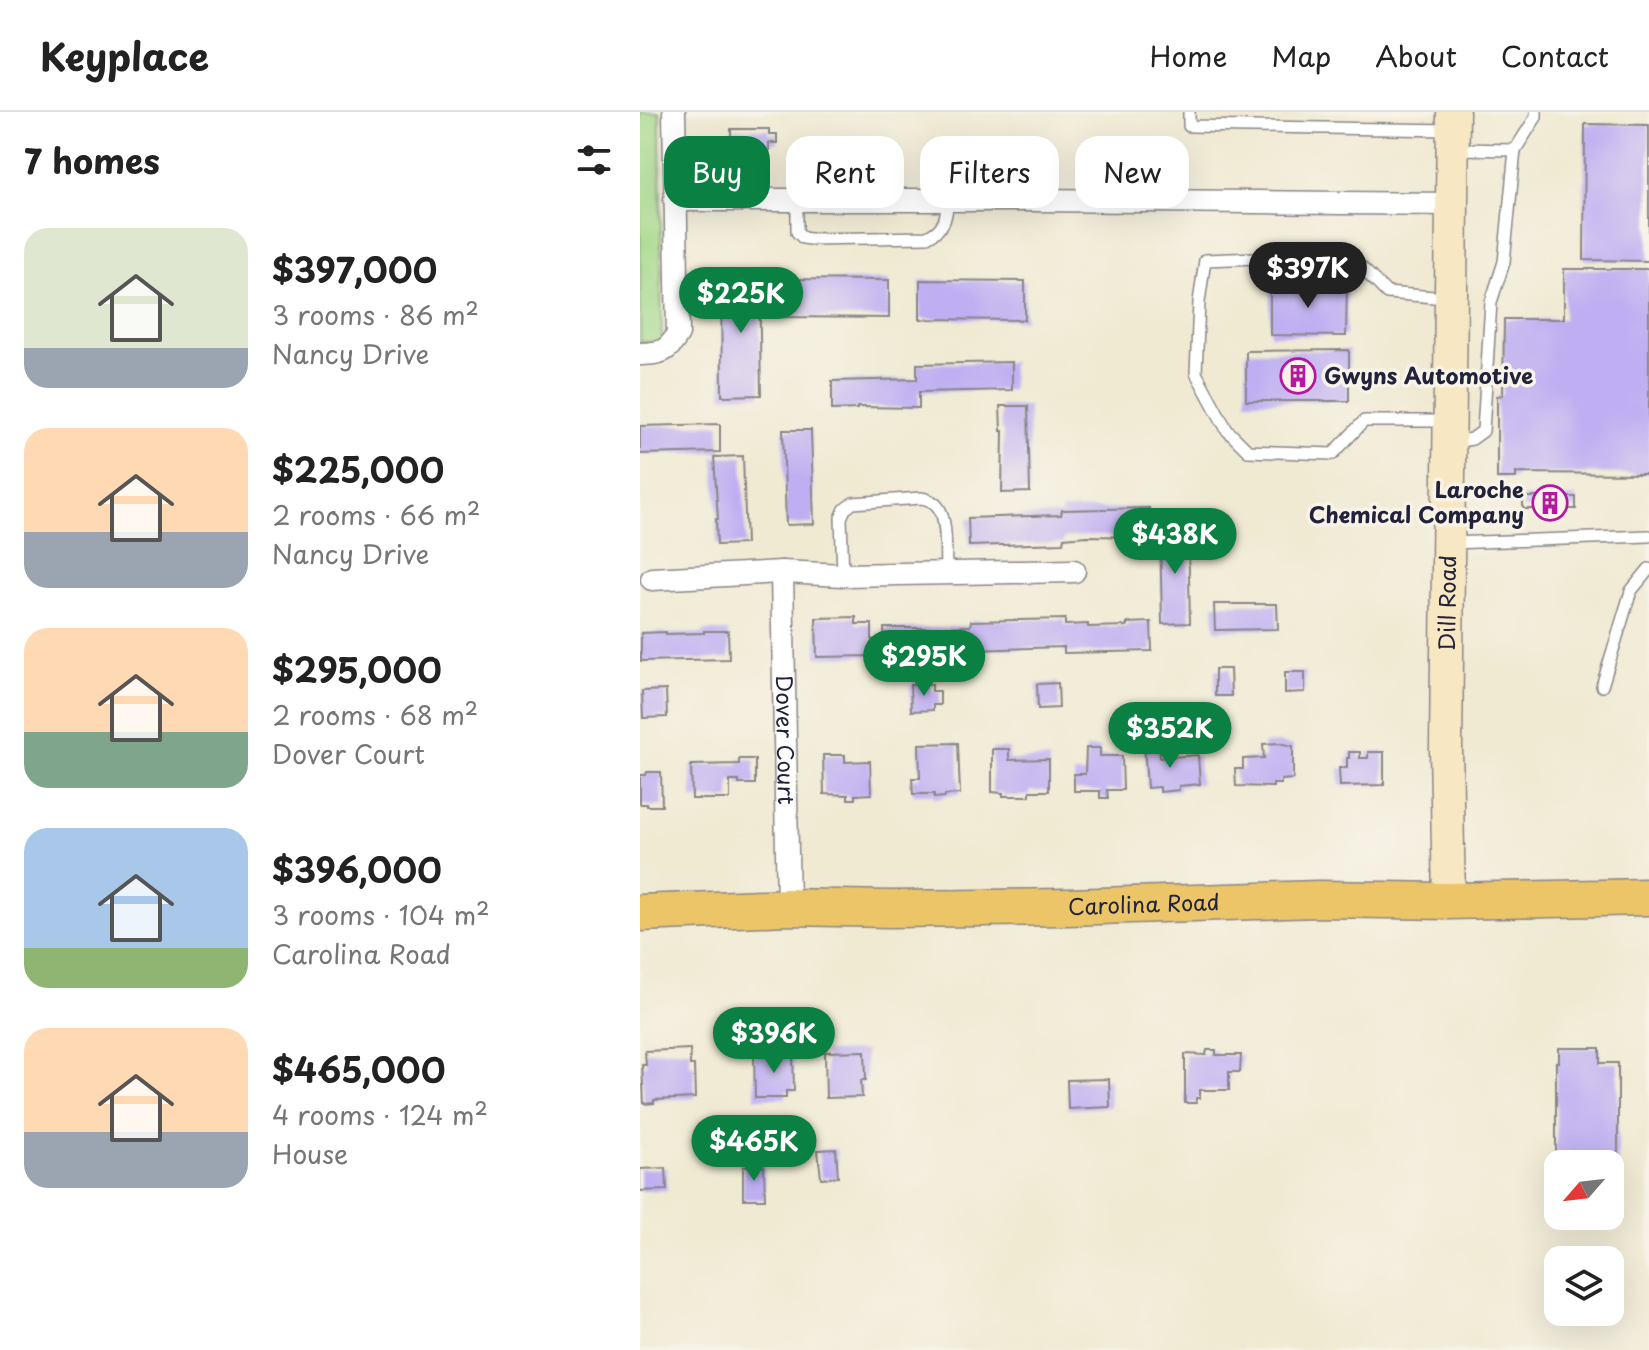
<!DOCTYPE html>
<meta charset="utf-8">
<style>
:root{--surface:#fff;--page:#f2f2f2;--text:#222;--muted:#767676;--line:#e0e0e0;--accent:#0b8043}
body{margin:0;font-family:"Playpen Sans",sans-serif;background:var(--page);color:var(--text);height:100vh;display:flex;flex-direction:column;font-size:30px;white-space:nowrap}
*{box-sizing:border-box;margin:0}
p{font-size:26px;color:var(--muted)}
.icon{flex:none;width:44px;height:44px;fill:none;stroke:currentColor;stroke-width:2;stroke-linecap:round;stroke-linejoin:round}
.map{position:relative;flex:1;overflow:hidden}
.side{display:flex;flex-direction:column;background:var(--surface);width:640px}
.side>*{flex:none}
.banner{position:absolute;left:24px;top:24px;width:760px;height:72px;display:flex;gap:16px}
.needle{width:52px;rotate:242deg}
.tools{position:absolute;left:904px;top:1038px;display:grid;gap:16px}
.tools a{display:grid;place-items:center;width:80px;height:80px;border-radius:16px;background:var(--surface);box-shadow:0 8px 32px #0002;font-size:40px}
.price{position:absolute;translate:-50% -68px;padding:0 18px;border-radius:28px;background:var(--accent);color:#fff;font-size:26px;line-height:52px;filter:drop-shadow(0 2px 4px #0008)}
.price::after{content:'';position:absolute;left:50%;top:48px;width:24px;height:18px;margin-left:-12px;background:inherit;clip-path:polygon(0 0,100% 0,50% 100%)}
.price.on{background:#222;color:#fff}
ul{padding:0;list-style:none}
li{display:flex;align-items:center;gap:24px;height:200px;padding:0 24px}
li span{display:grid;place-items:center;flex:none;width:224px;height:160px;border-radius:24px;color:#555}
li>.icon{margin-inline-start:auto}
span .icon{width:96px;height:96px;fill:#fffc;stroke-width:1}
li b{font-size:34px}
h2{display:flex;justify-content:space-between;align-items:center;height:96px;padding:0 24px;font-size:34px}
.pill{padding:0 28px;border-radius:24px;background:var(--surface);box-shadow:0 8px 32px #0002;font-size:28px;line-height:72px}
.pill.on{background:var(--accent);color:#fff}
header{display:flex;align-items:center;gap:48px;box-sizing:border-box;height:112px;padding:0 40px;background:var(--surface);border-bottom:2px solid var(--line)}
header strong{font-size:38px}
nav{display:flex;gap:44px;margin-inline-start:auto;font-size:28px}
main{display:flex;flex:1;min-height:0}
.map>svg:first-child{display:block}
.green{fill:#a3d888;stroke:#627d62;stroke-width:2}
.building{fill:#bfaff2}
.lines{fill:none;stroke-linecap:round;stroke-linejoin:round}
.lane-casing{stroke:#898687;stroke-width:14}
.street-casing{stroke:#898687;stroke-width:25}
.secondary-casing{stroke:#898687;stroke-width:35}
.primary-casing{stroke:#898687;stroke-width:39}
.lane{stroke:#fff;stroke-width:11}
.street{stroke:#fff;stroke-width:22}
.secondary{stroke:#f7e8c3;stroke-width:32}
.primary{stroke:#ecc569;stroke-width:36}
.labels{text-anchor:middle;stroke-width:7;stroke-linejoin:round;paint-order:stroke}
.poi-label{font-size:22px;font-weight:bold;fill:#22223b;stroke:#f7f3e8;text-anchor:start}
.street-label{font-size:22px;fill:#22223b;stroke:#f7f3e8}
</style>
<header>
<strong>Keyplace</strong>
<nav><a>Home</a><a>Map</a><a>About</a><a>Contact</a></nav>
</header>
<main>
<section class="side">
<h2>7 homes<svg class="icon" aria-label="filters" viewBox="0 0 24 24"><path d="M4 7h16M4 17h16"/><circle cx="9" cy="7" r="2"/><circle cx="15" cy="17" r="2"/></svg></h2>
<ul>
<li><span style="background:linear-gradient(#dfe7d0 75%,#9aa5b1 0)"><svg class="icon" aria-label="home" viewBox="0 0 24 24"><path d="M3 11l9-7 9 7M6 9v11h12V9"/></svg></span><div><b>$397,000</b><p>3 rooms · 86 m²</p><p>Nancy Drive</p></div></li>
<li><span style="background:linear-gradient(#ffd9b3 65%,#9aa5b1 0)"><svg class="icon" aria-label="home" viewBox="0 0 24 24"><path d="M3 11l9-7 9 7M6 9v11h12V9"/></svg></span><div><b>$225,000</b><p>2 rooms · 66 m²</p><p>Nancy Drive</p></div></li>
<li><span style="background:linear-gradient(#ffd9b3 65%,#7fa58c 0)"><svg class="icon" aria-label="home" viewBox="0 0 24 24"><path d="M3 11l9-7 9 7M6 9v11h12V9"/></svg></span><div><b>$295,000</b><p>2 rooms · 68 m²</p><p>Dover Court</p></div></li>
<li><span style="background:linear-gradient(#a9c7e8 75%,#8fb573 0)"><svg class="icon" aria-label="home" viewBox="0 0 24 24"><path d="M3 11l9-7 9 7M6 9v11h12V9"/></svg></span><div><b>$396,000</b><p>3 rooms · 104 m²</p><p>Carolina Road</p></div></li>
<li><span style="background:linear-gradient(#ffd9b3 65%,#9aa5b1 0)"><svg class="icon" aria-label="home" viewBox="0 0 24 24"><path d="M3 11l9-7 9 7M6 9v11h12V9"/></svg></span><div><b>$465,000</b><p>4 rooms · 124 m²</p><p>House</p></div></li>
</ul>
</section>
<div class="map">
<svg width="1009" height="1238" viewBox="0 0 1009 1238">
<rect width="100%" height="100%" fill="#f7f3e8"/>
<filter id="ink" filterUnits="userSpaceOnUse"><feTurbulence type="fractalNoise" baseFrequency=".0125" numOctaves="2"/><feDisplacementMap in="SourceGraphic" scale="16" xChannelSelector="R" yChannelSelector="G"/><feConvolveMatrix kernelMatrix="1 2 1 2 8 2 1 2 1" color-interpolation-filters="sRGB"/></filter>
<filter id="wash" filterUnits="userSpaceOnUse"><feTurbulence type="fractalNoise" baseFrequency=".006" numOctaves="4" result="noise"/><feDisplacementMap in="SourceGraphic" scale="32" xChannelSelector="R" yChannelSelector="G"/><feGaussianBlur stdDeviation="1.8" result="paint"/><feColorMatrix in="noise" values="0 0 0 0 0 0 0 0 0 0 0 0 0 0 0 0 0 1.4 0 .05"/><feComposite in="paint" operator="in"/></filter>
<g filter="url(#wash)">
<rect width="100%" height="100%" fill="#f0ead3"/>
<polygon class="green" points="0,0 20,0 22,230 0,230"/>
<g id="blocks">
<g class="building">
<polygon points="945,12 1009,13 1009,149 944,148"/>
<polygon points="91,17 129,17 129,22 137,22 137,31 129,31 129,52 91,52"/>
<polygon points="924,157 1009,157 1009,362 876,361 876,366 857,366 857,284 863,283 864,207 924,207"/>
<polygon points="81,162 119,162 121,283 82,284"/>
<polygon points="144,167 249,168 249,206 144,205"/>
<polygon points="280,168 385,169 385,208 280,207"/>
<polygon points="630,172 707,172 706,224 630,223"/>
<polygon points="709,238 709,289 606,289 606,239"/>
<polygon points="372,250 372,278 279,280 279,296 217,295 217,297 192,298 192,269 277,267 277,252"/>
<polygon points="360,294 388,294 390,380 362,381 363,319 361,319"/>
<polygon points="80,312 80,340 0,342 0,314"/>
<polygon points="143,318 171,318 174,412 146,413"/>
<polygon points="103,344 106,432 77,433 76,407 78,407 74,345"/>
<rect x="883" y="385" width="53" height="12"/>
<polygon points="509,396 510,425 447,424 424,426 423,431 329,434 328,406 421,403 422,398"/>
<polygon points="548,417 550,511 522,512 520,418"/>
<polygon points="574,492 637,492 638,517 575,518"/>
<polygon points="216,505 216,512 232,512 232,544 177,545 176,506"/>
<polygon points="425,507 425,513 448,512 448,515 487,514 487,511 511,510 512,539 424,541 424,535 332,538 332,542 245,544 244,516 307,516 307,515 330,514 331,509"/>
<polygon points="64,519 88,519 89,547 1,549 1,521 26,520 26,522 64,521"/>
<polygon points="575,557 590,557 591,584 575,584"/>
<polygon points="645,560 665,560 665,580 645,581"/>
<polygon points="418,571 419,596 398,597 397,572"/>
<polygon points="292,572 292,579 300,579 300,593 293,593 293,598 271,599 270,573"/>
<polygon points="26,578 27,605 3,606 2,579"/>
<polygon points="519,630 520,646 558,643 560,672 539,674 539,678 520,680 520,675 507,676 504,631"/>
<polygon points="318,631 320,682 305,683 305,685 294,686 294,682 273,682 272,666 280,666 279,632"/>
<polygon points="639,631 653,634 653,667 641,668 641,672 633,672 633,675 596,674 595,657 603,657 603,647 624,646 623,632"/>
<polygon points="446,636 460,636 460,644 482,644 483,678 467,678 468,686 460,686 460,679 434,679 434,662 445,662"/>
<polygon points="352,637 369,637 369,648 409,647 409,679 390,679 390,684 363,684 363,681 352,680"/>
<polygon points="709,640 720,640 720,646 728,646 728,640 744,640 744,673 700,674 699,656 707,656 707,646 709,646"/>
<polygon points="183,643 205,643 205,650 230,649 231,682 215,683 215,687 208,687 208,683 184,682"/>
<polygon points="99,647 115,647 115,672 99,672 99,669 90,669 90,687 52,687 51,653 99,652"/>
<polygon points="7,660 21,660 22,694 7,694 7,692 0,692 0,663 6,663"/>
<polygon points="919,936 960,936 960,951 978,951 978,1053 916,1052 916,950 919,950"/>
<polygon points="50,937 50,953 54,953 55,986 14,988 14,991 4,992 2,953 6,953 5,939"/>
<polygon points="567,938 576,938 576,943 601,943 600,960 589,960 589,978 560,978 560,986 556,986 556,991 545,991 545,942 566,943"/>
<polygon points="225,939 226,968 221,968 222,985 186,986 185,940"/>
<polygon points="153,941 154,979 146,979 146,986 115,986 114,942"/>
<polygon points="469,967 470,995 428,997 427,968"/>
<polygon points="196,1037 198,1065 181,1066 178,1038"/>
<polygon points="124,1054 125,1087 103,1087 103,1055"/>
<polygon points="26,1056 27,1078 0,1079 0,1057"/>
</g>
</g>
</g>
<g filter="url(#ink)">
<use href="#blocks" fill-opacity="0" stroke="#898687" stroke-width="2"/>
<g class="lines">
<defs>
<g id="lane">
<polyline points="549,0 549,14 812,18"/>
<polyline points="816,37 875,38 896,5 896,0"/>
<path d="M157 88V120L163 126 170 127 287 125C305 116 306 107 308 88"/>
<polyline points="805,309 724,309 693,342 608,339 587,318 556,261 559,190 565,148 617,146 715,149 747,181 806,186"/>
<polyline points="814,330 832,327 843,319 851,190 864,150 875,38"/>
<polyline points="810,431 1009,424"/>
<path d="M203 463 201 406 205 397 213 391 281 386C288 387 294 389 298 395 308 406 305 446 306 462"/>
<polyline points="962,574 991,479 1009,457"/>
</g>
<g id="street">
<polyline points="35,88 394,88 812,92"/>
<path d="M0 242C21 241 27 241 38 222L34 0"/>
<path id="s1" d="M142 460 148 795"/>
<polyline points="12,467 142,460 203,463 434,459"/>
</g>
<g id="secondary">
<path id="s2" d="M809 789 806 636 813 0"/>
</g>
<g id="primary">
<path id="s3" d="M0 801 148 795 250 797 428 795 679 787 809 789 1009 785"/>
</g>
</defs>
<use href="#lane" class="lane-casing"/>
<use href="#street" class="street-casing"/>
<use href="#secondary" class="secondary-casing"/>
<use href="#primary" class="primary-casing"/>
<use href="#lane" class="lane"/>
<use href="#street" class="street"/>
<use href="#secondary" class="secondary"/>
<use href="#primary" class="primary"/>
</g>
</g>
<defs>
<symbol id="building-ring" viewBox="-11 -11 22 22"><circle r="9.5" fill="#f7f3e8" stroke="#b5179e" stroke-width="1.5"/><path d="M-4-6H4V6H1V3H-1V6H-4ZM-2.5-4.3h1.7v1.8h-1.7ZM.8-4.3h1.7v1.8H.8ZM-2.5-1h1.7V.8h-1.7ZM.8-1h1.7V.8H.8Z" fill="#b5179e"/></symbol>
</defs>
<g fill-rule="evenodd">
<use href="#building-ring" x="638" y="244" width="40" height="40"/>
<use href="#building-ring" x="890" y="371" width="40" height="40"/>
</g>
<g class="labels">
<g class="poi-label">
<text x="684" y="272">Gwyns Automotive</text>
<text x="884" y="386" text-anchor="end">Laroche<tspan x="884" dy="25">Chemical Company</tspan></text>
</g>
<g class="street-label">
<text dy="8" stroke="none"><textPath href="#s2" startOffset="298">Dill Road</textPath></text>
<text dy="8" stroke="none"><textPath href="#s1" startOffset="168">Dover Court</textPath></text>
<text dy="8" stroke="none"><textPath href="#s3" startOffset="504">Carolina Road</textPath></text>
</g>
</g>
</svg>
<div class="tools">
<a><svg class="needle" viewBox="-14 -14 28 28"><path d="M0-13l5 13h-10z" fill="#e53935"/><path d="M0 13l5-13h-10z" fill="#767676"/></svg></a>
<a><svg class="icon" aria-label="layers" viewBox="0 0 24 24"><path d="M12 4l9 5-9 5-9-5zM3 14l9 5 9-5"/></svg></a>
</div>
<b class="price on" style="left:668px;top:198px">$397K</b>
<b class="price" style="left:101px;top:223px">$225K</b>
<b class="price" style="left:535px;top:464px">$438K</b>
<b class="price" style="left:284px;top:586px">$295K</b>
<b class="price" style="left:530px;top:658px">$352K</b>
<b class="price" style="left:134px;top:963px">$396K</b>
<b class="price" style="left:114px;top:1071px">$465K</b>
<div class="banner">
<a class="pill on">Buy</a>
<a class="pill">Rent</a>
<a class="pill">Filters</a>
<a class="pill">New</a>
</div>
</div>
</main>
